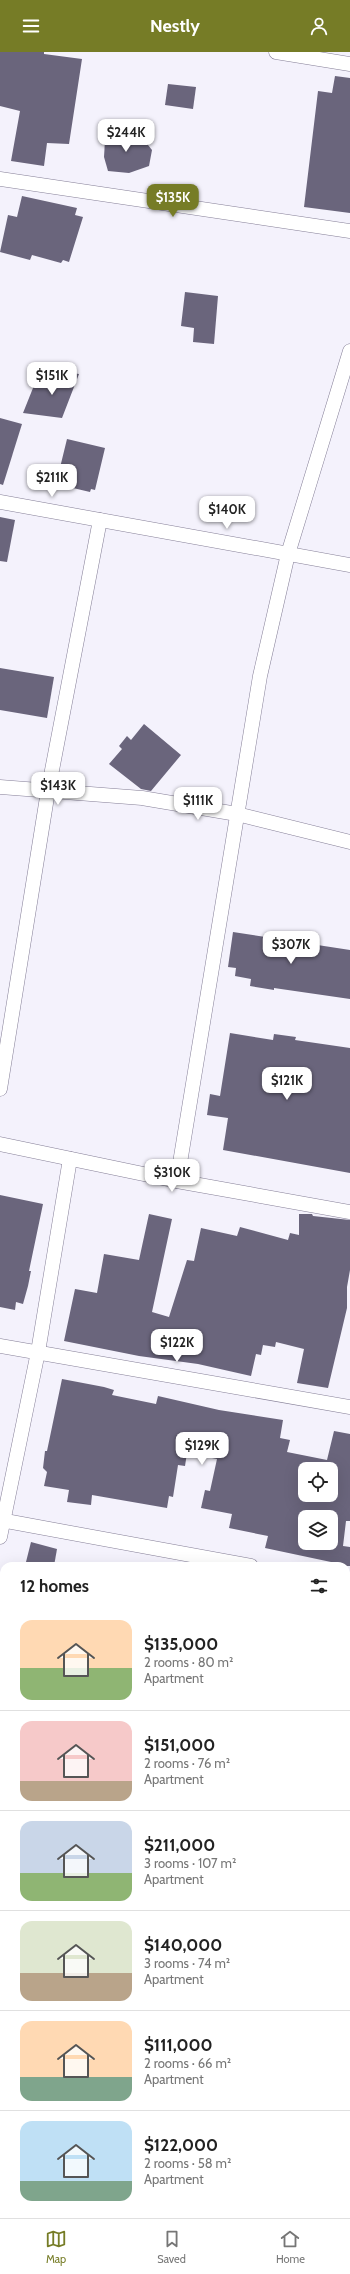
<!DOCTYPE html>
<meta charset="utf-8">
<style>
:root{--surface:#fff;--page:#f2f2f2;--text:#222;--muted:#767676;--line:#e0e0e0;--accent:#767c26}
body{margin:0;font-family:Cabin,sans-serif;background:var(--page);color:var(--text);height:100vh;display:flex;flex-direction:column;font-size:15px;white-space:nowrap}
*{box-sizing:border-box;margin:0}
p{font-size:13px;color:var(--muted)}
.icon{flex:none;width:22px;height:22px;fill:none;stroke:currentColor;stroke-width:2;stroke-linecap:round;stroke-linejoin:round}
.map{position:relative;flex:1;overflow:hidden}
.drawer{position:absolute;left:0px;top:1510px;width:350px;height:656px;display:flex;flex-direction:column;background:var(--surface);border-radius:12px 12px 0 0;box-shadow:0 4px 16px #0002}
.drawer>*{flex:none}
.buttons{position:absolute;left:298px;top:1410px;display:grid;gap:8px}
.buttons a{display:grid;place-items:center;width:40px;height:40px;border-radius:8px;background:var(--surface);box-shadow:0 4px 16px #0002;font-size:20px}
.price{position:absolute;translate:-50% -34px;padding:0 9px;border-radius:8px;background:#fff;color:#222;font-size:13px;line-height:26px;filter:drop-shadow(0 1px 2px #0008)}
.price::after{content:'';position:absolute;left:50%;top:24px;width:12px;height:9px;margin-left:-6px;background:inherit;clip-path:polygon(0 0,100% 0,50% 100%)}
.price.current{background:var(--accent);color:#fff}
ul{padding:0;list-style:none}
li{display:flex;align-items:center;gap:12px;height:100px;padding:0 20px}
li+li{border-top:1px solid var(--line)}
li span{display:grid;place-items:center;flex:none;width:112px;height:80px;border-radius:12px;color:#555}
li>.icon{margin-inline-start:auto}
span .icon{width:48px;height:48px;fill:#fffc;stroke-width:1}
li b{font-size:17px}
h2{display:flex;justify-content:space-between;align-items:center;height:48px;padding:0 20px;font-size:17px}
header{display:flex;justify-content:space-between;align-items:center;height:52px;padding:0 20px;background:var(--accent);color:#fff;font-size:18px;font-weight:700}
.tabs{display:flex;justify-content:space-around;align-items:center;height:56px;border-top:1px solid var(--line);background:var(--surface);font-size:11px;color:var(--muted)}
.tabs a{display:grid;justify-items:center;gap:2px}
.tabs .current{color:var(--accent)}
.map>svg:first-child{display:block}
.building{fill:#6a657c;fill-rule:evenodd}
.lines{fill:none;stroke-linecap:round;stroke-linejoin:round}
.minor-casing{stroke:#857f97;stroke-width:15}
.minor{stroke:#fff;stroke-width:14}
</style>
<header><svg class="icon" aria-label="menu" viewBox="0 0 24 24"><path d="M4 6h16M4 12h16M4 18h16"/></svg>Nestly<svg class="icon" aria-label="person" viewBox="0 0 24 24"><circle cx="12" cy="8" r="4"/><path d="M4 21q1-7 8-7t8 7"/></svg></header>
<div class="map">
<svg width="350" height="2166" viewBox="0 0 350 2166">
<rect width="100%" height="100%" fill="#f4f2fc"/>
<g class="building">
<polygon points="0,0 44,0 44,2 82,7 69,92 47,91 44,114 11,109 20,59 0,54"/>
<polygon points="335,24 350,26 350,161 304,155 318,39 332,41"/>
<polygon points="168,32 196,35 193,57 165,53"/>
<polygon points="118,78 140,83 152,98 149,114 129,121 108,119 104,105 105,88"/>
<polygon points="22,144 77,156 75,163 83,165 69,210 63,208 61,211 32,203 30,208 0,200 8,163 17,165"/>
<polygon points="185,240 218,244 214,292 193,290 194,276 181,274"/>
<polygon points="59,319 79,322 62,366 23,361 35,331 52,332"/>
<polygon points="0,366 22,372 3,433 0,432"/>
<polygon points="67,387 105,396 95,438 91,437 90,440 56,432"/>
<polygon points="0,465 15,468 7,510 0,509"/>
<polygon points="0,616 54,625 47,666 0,658"/>
<polygon points="144,672 181,703 151,739 141,737 109,712 122,697 119,694 127,684 131,688"/>
<polygon points="233,880 350,898 350,947 274,936 274,938 250,934 251,927 235,924 236,916 228,915"/>
<polygon points="230,981 273,988 274,982 296,985 295,988 350,996 350,1121 223,1098 228,1066 207,1063 210,1042 220,1044"/>
<polygon points="0,1143 43,1152 29,1219 31,1219 28,1234 23,1252 16,1250 15,1258 0,1255"/>
<polygon points="149,1162 172,1167 152,1260 169,1265 187,1208 194,1209 201,1176 237,1184 240,1175 288,1188 290,1181 299,1183 299,1162 312,1162 313,1164 350,1168 350,1218 347,1235 347,1256 328,1336 297,1331 304,1297 276,1290 275,1295 263,1293 261,1303 256,1302 251,1324 198,1312 139,1304 64,1289 75,1237 97,1241 104,1202 139,1208"/>
<path d="M62 1327 104 1335 114 1338 112 1343 156 1352 158 1344 219 1358 283 1368 280 1386 290 1388 287 1400 327 1408 334 1379 350 1382V1469H346L343 1494 350 1495V1514H331V1510L265 1496 268 1484 229 1476 232 1462 201 1456 205 1438 210 1439 217 1407 187 1401 185 1414 178 1413 173 1445 169 1444 167 1456 92 1443 91 1453 67 1450 69 1438 44 1434 47 1420 43 1416 45 1399H47ZM305 1417H331V1443H305ZM305 1465H331V1491H305Z"/>
<polygon points="31,1490 57,1497 54,1514 26,1510"/>
</g>
<g class="lines">
<defs>
<g id="minor">
<polyline points="276,0 350,12"/>
<polyline points="0,127 350,179"/>
<polyline points="0,450 350,513"/>
<polyline points="0,735 142,746 237,762 350,790"/>
<polyline points="0,1037 48,739 100,468"/>
<polyline points="0,1092 177,1129 350,1160"/>
<polyline points="177,1129 260,624 288,502 350,299"/>
<polyline points="0,1294 350,1355"/>
<polyline points="0,1468 251,1514"/>
<polyline points="0,1485 38,1300 70,1107"/>
<polyline points="346,1531 350,1532"/>
<polyline points="0,1637 4,1637"/>
<polyline points="346,1696 350,1697"/>
<polyline points="0,1803 4,1804"/>
<polyline points="346,1866 350,1867"/>
<polyline points="0,2078 4,2079"/>
<polyline points="0,2154 4,2155"/>
<polyline points="41,2162 64,2166"/>
<polyline points="200,2166 201,2162"/>
</g>
</defs>
<use href="#minor" class="minor-casing"/>
<use href="#minor" class="minor"/>
</g>
</svg>
<div class="buttons">
<a><svg class="icon" aria-label="locate" viewBox="0 0 24 24"><circle cx="12" cy="12" r="6"/><path d="M12 2v4M12 18v4M2 12h4M18 12h4"/></svg></a>
<a><svg class="icon" aria-label="layers" viewBox="0 0 24 24"><path d="M12 4l9 5-9 5-9-5zM3 14l9 5 9-5"/></svg></a>
</div>
<b class="price" style="left:126px;top:101px">$244K</b>
<b class="price current" style="left:173px;top:166px">$135K</b>
<b class="price" style="left:52px;top:344px">$151K</b>
<b class="price" style="left:52px;top:446px">$211K</b>
<b class="price" style="left:227px;top:478px">$140K</b>
<b class="price" style="left:58px;top:754px">$143K</b>
<b class="price" style="left:198px;top:769px">$111K</b>
<b class="price" style="left:291px;top:913px">$307K</b>
<b class="price" style="left:287px;top:1049px">$121K</b>
<b class="price" style="left:172px;top:1141px">$310K</b>
<b class="price" style="left:177px;top:1311px">$122K</b>
<b class="price" style="left:202px;top:1414px">$129K</b>
<section class="drawer">
<h2>12 homes<svg class="icon" aria-label="filters" viewBox="0 0 24 24"><path d="M4 7h16M4 17h16"/><circle cx="9" cy="7" r="2"/><circle cx="15" cy="17" r="2"/></svg></h2>
<ul>
<li><span style="background:linear-gradient(#ffd9b3 60%,#8fb573 0)"><svg class="icon" aria-label="home" viewBox="0 0 24 24"><path d="M3 11l9-7 9 7M6 9v11h12V9"/></svg></span><div><b>$135,000</b><p>2 rooms · 80 m²</p><p>Apartment</p></div></li>
<li><span style="background:linear-gradient(#f6c9c9 75%,#b9a48a 0)"><svg class="icon" aria-label="home" viewBox="0 0 24 24"><path d="M3 11l9-7 9 7M6 9v11h12V9"/></svg></span><div><b>$151,000</b><p>2 rooms · 76 m²</p><p>Apartment</p></div></li>
<li><span style="background:linear-gradient(#c9d6e8 65%,#8fb573 0)"><svg class="icon" aria-label="home" viewBox="0 0 24 24"><path d="M3 11l9-7 9 7M6 9v11h12V9"/></svg></span><div><b>$211,000</b><p>3 rooms · 107 m²</p><p>Apartment</p></div></li>
<li><span style="background:linear-gradient(#dfe7d0 65%,#b9a48a 0)"><svg class="icon" aria-label="home" viewBox="0 0 24 24"><path d="M3 11l9-7 9 7M6 9v11h12V9"/></svg></span><div><b>$140,000</b><p>3 rooms · 74 m²</p><p>Apartment</p></div></li>
<li><span style="background:linear-gradient(#ffd9b3 70%,#7fa58c 0)"><svg class="icon" aria-label="home" viewBox="0 0 24 24"><path d="M3 11l9-7 9 7M6 9v11h12V9"/></svg></span><div><b>$111,000</b><p>2 rooms · 66 m²</p><p>Apartment</p></div></li>
<li><span style="background:linear-gradient(#bfe0f5 75%,#7fa58c 0)"><svg class="icon" aria-label="home" viewBox="0 0 24 24"><path d="M3 11l9-7 9 7M6 9v11h12V9"/></svg></span><div><b>$122,000</b><p>2 rooms · 58 m²</p><p>Apartment</p></div></li>
</ul>
</section>
</div>
<nav class="tabs">
<a class="current"><svg class="icon" aria-label="map" viewBox="0 0 24 24"><path d="M3 6l6-2 6 2 6-2v14l-6 2-6-2-6 2zM9 4v14M15 6v14"/></svg>Map</a>
<a><svg class="icon" aria-label="saved" viewBox="0 0 24 24"><path d="M7 4h10v16l-5-4-5 4z"/></svg>Saved</a>
<a><svg class="icon" aria-label="home" viewBox="0 0 24 24"><path d="M3 11l9-7 9 7M6 9v11h12V9"/></svg>Home</a>
</nav>
